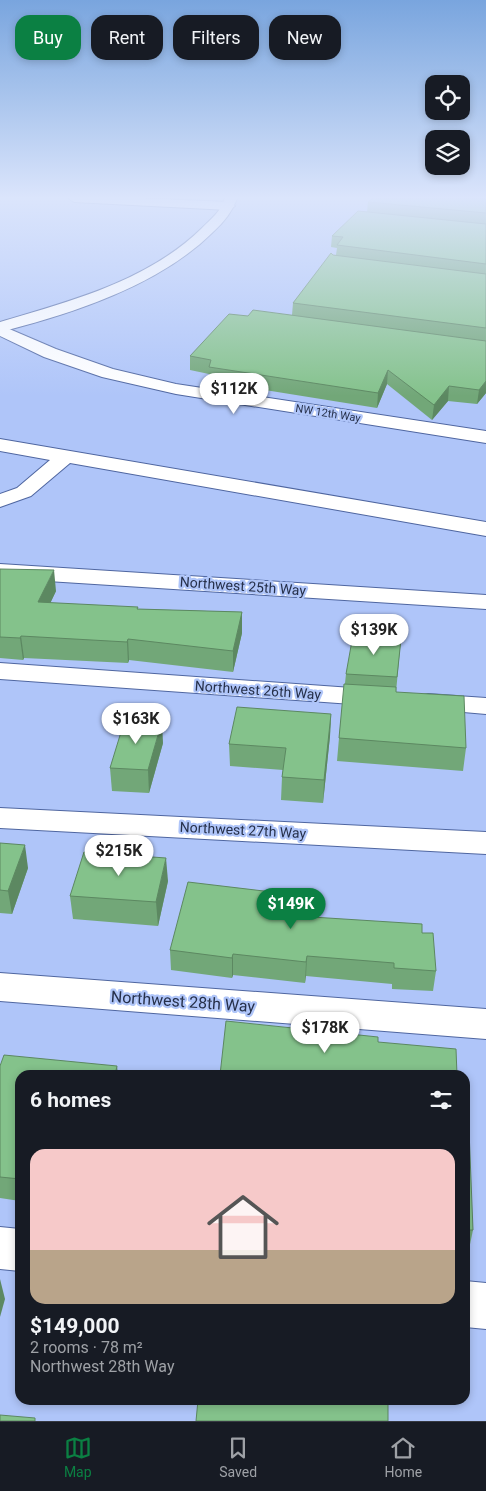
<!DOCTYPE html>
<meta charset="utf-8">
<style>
:root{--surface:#171b24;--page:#242831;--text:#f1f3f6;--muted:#9ea1a6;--line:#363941;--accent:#0b8043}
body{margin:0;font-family:Roboto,sans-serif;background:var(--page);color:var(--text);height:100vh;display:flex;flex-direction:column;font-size:19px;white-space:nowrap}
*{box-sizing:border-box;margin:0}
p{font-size:16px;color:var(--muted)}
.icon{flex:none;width:28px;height:28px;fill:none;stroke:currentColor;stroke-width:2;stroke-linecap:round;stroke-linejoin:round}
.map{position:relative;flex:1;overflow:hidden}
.sheet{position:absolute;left:15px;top:1070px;width:455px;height:335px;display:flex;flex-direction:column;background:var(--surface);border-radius:15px;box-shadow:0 2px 8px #0003}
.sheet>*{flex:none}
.banner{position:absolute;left:15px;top:15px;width:456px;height:45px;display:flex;gap:10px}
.fabs{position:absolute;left:425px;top:75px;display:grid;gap:10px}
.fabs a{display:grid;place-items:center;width:45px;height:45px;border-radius:10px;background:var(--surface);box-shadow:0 2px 8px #0003;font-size:25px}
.price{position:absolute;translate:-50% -42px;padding:0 11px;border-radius:18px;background:#fff;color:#222;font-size:16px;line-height:32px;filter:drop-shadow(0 1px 2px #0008)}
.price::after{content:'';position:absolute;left:50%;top:30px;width:15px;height:11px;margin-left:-8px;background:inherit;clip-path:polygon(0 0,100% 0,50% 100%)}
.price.on{background:var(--accent);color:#fff}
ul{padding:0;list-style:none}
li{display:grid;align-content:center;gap:10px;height:265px;padding:0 15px}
li span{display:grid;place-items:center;height:155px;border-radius:15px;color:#555}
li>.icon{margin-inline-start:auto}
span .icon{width:90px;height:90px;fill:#fffc;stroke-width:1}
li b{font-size:21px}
h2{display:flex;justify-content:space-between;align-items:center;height:60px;padding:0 15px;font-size:21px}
.chip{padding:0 18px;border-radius:15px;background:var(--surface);box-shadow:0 2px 8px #0003;font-size:18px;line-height:45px}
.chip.on{background:var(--accent);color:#fff}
.dock{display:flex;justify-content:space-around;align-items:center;height:70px;border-top:1px solid var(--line);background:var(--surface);font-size:14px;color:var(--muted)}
.dock a{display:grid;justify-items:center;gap:2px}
.dock .on{color:var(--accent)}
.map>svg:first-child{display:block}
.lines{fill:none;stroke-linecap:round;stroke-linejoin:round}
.street-casing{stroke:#4f66a0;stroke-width:2}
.secondary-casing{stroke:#4f66a0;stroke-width:2}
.street{fill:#fff;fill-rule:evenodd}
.secondary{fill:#fff;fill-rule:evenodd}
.wall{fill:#72a778}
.shaded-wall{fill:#5c8861}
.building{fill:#84c28b;stroke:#5c8861}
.labels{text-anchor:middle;stroke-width:4.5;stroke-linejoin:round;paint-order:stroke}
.far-street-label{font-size:11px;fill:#26304a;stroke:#afc5f9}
.street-label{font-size:14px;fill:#26304a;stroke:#afc5f9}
.near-street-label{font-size:16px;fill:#26304a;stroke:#afc5f9}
</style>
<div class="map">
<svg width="486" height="1421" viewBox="0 0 486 1421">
<rect width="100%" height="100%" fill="#afc5f9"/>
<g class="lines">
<defs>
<g id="street">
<polygon points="68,198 134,198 229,202 235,206 229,210 74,202"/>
<polygon points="0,325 56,349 113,369 176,384 486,431 486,443 176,394 102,377 44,357 0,336"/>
<polygon points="0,439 486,522 486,536 70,463 31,496 0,507 0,494 17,488 50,460 0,451"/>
<polygon points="0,564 486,595 486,609 0,578"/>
<polygon points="0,663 380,690 390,692 394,698 390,704 380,706 0,679"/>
<polygon points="428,694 486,698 486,714 418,708 414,702 418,696"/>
<polygon points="0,808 486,832 486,854 0,828"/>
<polygon points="0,973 486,1009 486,1039 0,1001"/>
<polygon points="0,1227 20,1229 20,1271 0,1269"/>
<polygon points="465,1281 486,1283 486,1329 465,1327"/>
</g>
<path id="secondary" d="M225 198H237C233 211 223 223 213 232 160 285 72 314 0 332V322C71 301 148 281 202 228 211 219 222 210 225 198Z"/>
</defs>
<use href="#street" class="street-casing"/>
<use href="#secondary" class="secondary-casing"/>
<use href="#street" class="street"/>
<use href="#secondary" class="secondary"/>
</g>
<g class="wall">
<polygon points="486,198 486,393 477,404 448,401 432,420 387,384 377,408 209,381 209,374 190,370 190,356 248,316 292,315 293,303 333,255 336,255 337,248 331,247 332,236 367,212 368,202"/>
<polygon points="0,569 56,591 50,603 138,609 242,612 242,633 233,672 129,660 128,663 24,658 23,660 0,658"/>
<polygon points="401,639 396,692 466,748 463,771 337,761 339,738 346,674"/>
<polygon points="331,714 330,736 323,803 281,800 282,777 283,770 230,766 229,744"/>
<polygon points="163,743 149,793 112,791 110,768"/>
<polygon points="0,843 28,868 12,914 0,913"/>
<polygon points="168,881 158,926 73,919 70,896"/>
<polygon points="313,917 422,933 436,971 433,991 392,989 392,984 306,976 305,983 233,975 232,978 171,970 170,950"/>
<polygon points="0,1066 20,1075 20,1201 0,1198"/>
<polygon points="465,1130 473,1230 468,1254 465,1253"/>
</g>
<g class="shaded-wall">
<polygon points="388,370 387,384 377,408 378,393"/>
<polygon points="486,381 486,393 477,404 479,390"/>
<polygon points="449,386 448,401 432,420 434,405"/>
<polygon points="54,570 56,591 41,623 38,602"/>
<polygon points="242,612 242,633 233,672 233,651"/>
<polygon points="21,636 24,658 23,660 20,638"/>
<polygon points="128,639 129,660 128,663 127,642"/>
<polygon points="331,714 330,736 323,803 324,780"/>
<polygon points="162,721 163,743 149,793 148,770"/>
<polygon points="25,845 28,868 12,914 8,891"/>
<polygon points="166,858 168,881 158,926 156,902"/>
<polygon points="314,897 313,917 312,917"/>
<polygon points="233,954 233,975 232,978 232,958"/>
<polygon points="307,956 306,976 305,983 306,962"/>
<polygon points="117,1066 118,1075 115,1075"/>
<polygon points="0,1279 5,1299 0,1317"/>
</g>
<g class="building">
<polygon points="373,198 486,198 486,213 368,202"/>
<polygon points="358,211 486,224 486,264 337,245 343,237 332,236"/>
<polygon points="331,253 333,255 486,274 486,328 293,303"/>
<polygon points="253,310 486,341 486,381 479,390 449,386 434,405 388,370 378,393 209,367 211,360 190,356 229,314 248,316"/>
<polygon points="0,569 54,570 38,602 138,607 137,609 242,612 233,651 128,639 127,642 21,636 20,638 0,637"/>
<polygon points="353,635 401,639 397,677 346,674"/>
<polygon points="344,684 396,687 396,692 464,696 466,748 339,738"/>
<polygon points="237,707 331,714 324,780 282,777 286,748 229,744"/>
<polygon points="125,719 162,721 148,770 110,768"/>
<polygon points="0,843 25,845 8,891 0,890"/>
<polygon points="84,852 166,858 156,902 70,896"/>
<polygon points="188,882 314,897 312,917 422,924 422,933 433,933 436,971 394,968 394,963 307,956 306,962 233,954 232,958 170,950"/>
<polygon points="226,1021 378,1037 378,1042 456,1049 457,1075 220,1075"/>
<polygon points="4,1055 117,1066 115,1075 20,1075 20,1179 0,1177 0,1066"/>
<polygon points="465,1130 469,1130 473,1230 465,1230"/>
<polygon points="198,1400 222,1402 223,1400 388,1400 388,1421 196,1421"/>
<polygon points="0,1415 35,1418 35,1421 0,1421"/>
</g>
<linearGradient id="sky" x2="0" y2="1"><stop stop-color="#79a5de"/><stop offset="0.5" stop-color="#dbe5fc"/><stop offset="1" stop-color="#dbe5fc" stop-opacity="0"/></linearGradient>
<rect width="486" height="396" fill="url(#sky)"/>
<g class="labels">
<g class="far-street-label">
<text transform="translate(328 413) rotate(9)" y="4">NW 12th Way</text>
</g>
<g class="street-label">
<text transform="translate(243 586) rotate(4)" y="5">Northwest 25th Way</text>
<text transform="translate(258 690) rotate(4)" y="5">Northwest 26th Way</text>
<text transform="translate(243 830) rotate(3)" y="5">Northwest 27th Way</text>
</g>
<g class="near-street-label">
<text transform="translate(183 1001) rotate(4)" y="6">Northwest 28th Way</text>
</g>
</g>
</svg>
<div class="fabs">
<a><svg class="icon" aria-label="locate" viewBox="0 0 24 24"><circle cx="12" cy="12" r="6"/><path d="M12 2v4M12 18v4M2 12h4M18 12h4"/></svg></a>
<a><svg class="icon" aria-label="layers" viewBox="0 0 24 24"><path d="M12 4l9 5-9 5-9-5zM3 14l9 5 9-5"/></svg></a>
</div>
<b class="price" style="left:234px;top:415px">$112K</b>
<b class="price" style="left:374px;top:656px">$139K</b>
<b class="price" style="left:136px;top:745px">$163K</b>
<b class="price" style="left:119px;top:877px">$215K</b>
<b class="price on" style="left:291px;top:930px">$149K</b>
<b class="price" style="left:325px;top:1054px">$178K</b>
<div class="banner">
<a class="chip on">Buy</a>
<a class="chip">Rent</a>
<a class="chip">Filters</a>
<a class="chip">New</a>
</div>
<section class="sheet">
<h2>6 homes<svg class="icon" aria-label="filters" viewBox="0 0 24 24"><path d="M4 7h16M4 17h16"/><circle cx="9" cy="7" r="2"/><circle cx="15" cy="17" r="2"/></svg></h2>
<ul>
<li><span style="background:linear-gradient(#f6c9c9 65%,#b9a48a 0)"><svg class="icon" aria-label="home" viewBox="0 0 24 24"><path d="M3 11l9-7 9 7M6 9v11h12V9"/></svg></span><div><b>$149,000</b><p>2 rooms · 78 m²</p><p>Northwest 28th Way</p></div></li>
</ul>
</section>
</div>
<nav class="dock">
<a class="on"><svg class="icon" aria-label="map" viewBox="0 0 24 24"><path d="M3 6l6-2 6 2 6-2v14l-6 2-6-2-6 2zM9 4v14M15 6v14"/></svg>Map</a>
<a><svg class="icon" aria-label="saved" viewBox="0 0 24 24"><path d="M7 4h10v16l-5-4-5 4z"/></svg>Saved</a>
<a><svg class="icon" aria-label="home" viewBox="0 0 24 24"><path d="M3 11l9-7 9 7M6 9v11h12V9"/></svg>Home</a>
</nav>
